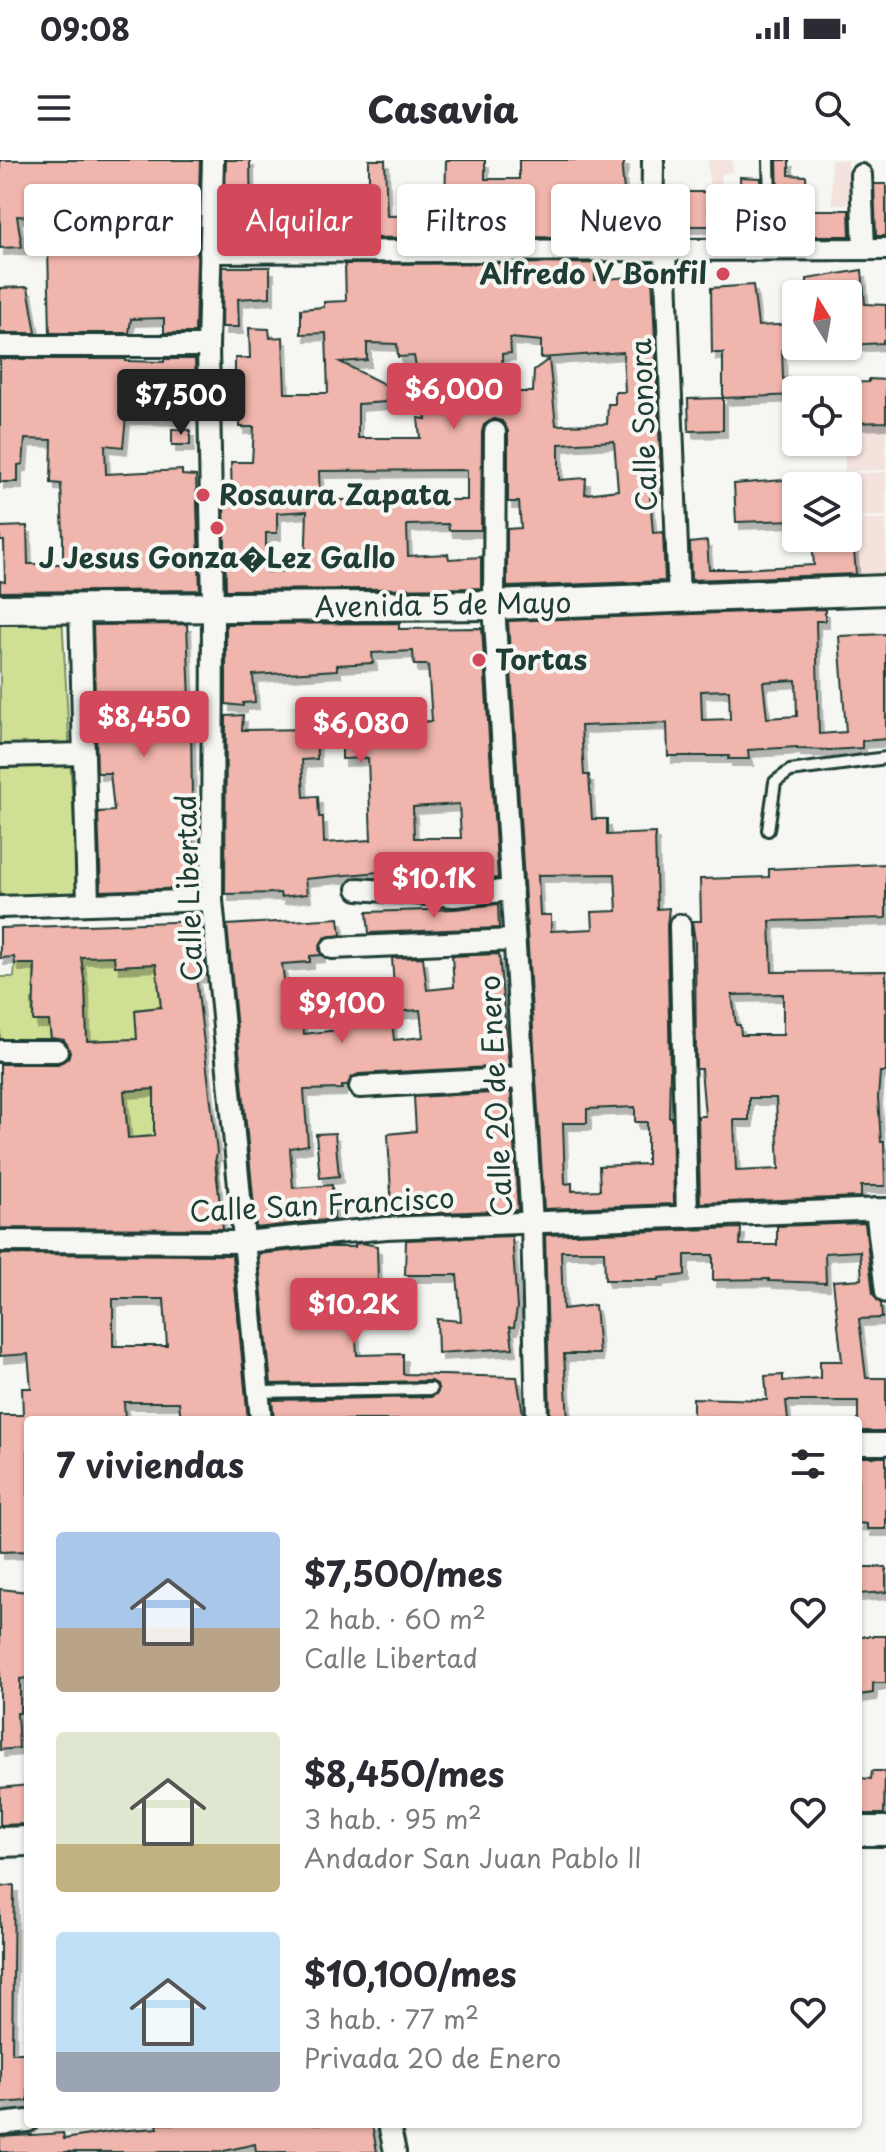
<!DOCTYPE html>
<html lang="es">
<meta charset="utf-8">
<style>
:root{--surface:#fff;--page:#f2f2f3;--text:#2b2b33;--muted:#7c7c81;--accent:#d1495b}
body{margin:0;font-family:"Playpen Sans",sans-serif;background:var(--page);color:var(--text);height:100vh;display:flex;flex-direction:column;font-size:30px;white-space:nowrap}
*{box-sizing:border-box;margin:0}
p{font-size:26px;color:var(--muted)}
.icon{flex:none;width:44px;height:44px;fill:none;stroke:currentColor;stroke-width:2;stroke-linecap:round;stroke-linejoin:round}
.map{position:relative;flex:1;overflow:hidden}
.details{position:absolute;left:24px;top:1256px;width:838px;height:712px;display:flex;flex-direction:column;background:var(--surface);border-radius:8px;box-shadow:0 2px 6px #0004}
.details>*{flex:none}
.guide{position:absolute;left:24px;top:24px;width:838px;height:72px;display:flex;gap:16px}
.needle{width:52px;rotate:349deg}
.controls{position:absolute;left:782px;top:120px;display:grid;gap:16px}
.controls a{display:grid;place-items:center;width:80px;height:80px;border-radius:8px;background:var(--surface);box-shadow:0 2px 6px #0004;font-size:40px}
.price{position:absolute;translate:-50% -68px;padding:0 18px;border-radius:8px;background:var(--accent);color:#fff;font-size:26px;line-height:52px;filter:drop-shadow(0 2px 4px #0008)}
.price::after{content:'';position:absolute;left:50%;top:48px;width:24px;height:18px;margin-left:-12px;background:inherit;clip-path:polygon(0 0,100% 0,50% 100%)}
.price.current{background:#222;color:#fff}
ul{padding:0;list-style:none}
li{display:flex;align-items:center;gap:24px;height:200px;padding:0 32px}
li span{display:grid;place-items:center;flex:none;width:224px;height:160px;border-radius:8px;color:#555}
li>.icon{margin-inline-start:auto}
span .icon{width:96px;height:96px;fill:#fffc;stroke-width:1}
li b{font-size:34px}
h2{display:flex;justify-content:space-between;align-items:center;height:96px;padding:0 32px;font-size:34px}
.chip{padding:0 28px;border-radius:8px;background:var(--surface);box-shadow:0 2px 6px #0004;font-size:28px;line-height:72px}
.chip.current{background:var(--accent);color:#fff}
.status{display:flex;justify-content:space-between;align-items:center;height:56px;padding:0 40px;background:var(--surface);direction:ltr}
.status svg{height:22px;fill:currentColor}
header{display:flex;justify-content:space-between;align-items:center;height:104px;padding:0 32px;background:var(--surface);font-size:36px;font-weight:800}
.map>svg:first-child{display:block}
.built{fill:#f4e2dd}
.green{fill:#cfe095;stroke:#778e64;stroke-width:2}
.building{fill:#f0b5ac;stroke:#1f3d34;stroke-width:2;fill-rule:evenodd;filter:url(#shadow)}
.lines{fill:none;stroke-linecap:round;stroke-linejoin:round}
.lane-casing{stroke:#1f3d34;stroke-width:16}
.street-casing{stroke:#1f3d34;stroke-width:26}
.secondary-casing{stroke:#1f3d34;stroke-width:34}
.lane{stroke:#f6f6f2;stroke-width:10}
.street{stroke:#f6f6f2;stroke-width:20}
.secondary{stroke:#f6f6f2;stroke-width:28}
.poi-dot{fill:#d1495b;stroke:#f6f6f2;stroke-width:3}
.labels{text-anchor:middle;stroke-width:8;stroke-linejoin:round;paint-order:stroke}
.poi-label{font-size:28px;font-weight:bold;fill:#1f3d34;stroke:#f6f6f2;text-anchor:start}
.street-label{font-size:28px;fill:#1f3d34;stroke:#f6f6f2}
</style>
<div class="status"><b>09:08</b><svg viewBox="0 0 49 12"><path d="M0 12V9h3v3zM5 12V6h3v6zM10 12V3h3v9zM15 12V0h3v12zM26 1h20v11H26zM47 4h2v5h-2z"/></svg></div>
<header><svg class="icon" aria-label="menu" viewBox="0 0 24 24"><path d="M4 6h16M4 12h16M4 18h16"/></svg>Casavia<svg class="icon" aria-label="search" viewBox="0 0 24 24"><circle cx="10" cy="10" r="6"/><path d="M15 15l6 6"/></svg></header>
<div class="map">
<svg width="886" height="1992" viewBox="0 0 886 1992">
<defs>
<filter id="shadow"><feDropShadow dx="4" dy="7" stdDeviation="0" flood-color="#0004"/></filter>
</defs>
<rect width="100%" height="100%" fill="#f6f6f2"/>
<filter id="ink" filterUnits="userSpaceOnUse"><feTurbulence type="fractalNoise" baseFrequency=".0125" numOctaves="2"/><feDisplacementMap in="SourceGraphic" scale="16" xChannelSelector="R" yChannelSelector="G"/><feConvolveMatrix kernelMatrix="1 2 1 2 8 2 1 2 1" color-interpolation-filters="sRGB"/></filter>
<g filter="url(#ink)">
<g class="built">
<polygon points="708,0 732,0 733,12 721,14 724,44 710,45"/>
<polygon points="831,0 848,0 849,44 832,44"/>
<polygon points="886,262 886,310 845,311 844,282 848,282 848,264"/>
<polygon points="886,312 886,356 852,357 851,314"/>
<polygon points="886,359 886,414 856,415 852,360"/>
</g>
<g class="green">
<polygon points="62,455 78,735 0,740 0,456"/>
<polygon points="113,766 115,806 156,804 161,847 136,850 137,879 87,881 85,826 81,797"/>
<polygon points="15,804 35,804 34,819 43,819 43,839 32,840 33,861 49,861 51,881 0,881 0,817 14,817"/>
<polygon points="154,929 154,976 180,1005 217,1002 219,1026 155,1028 128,978 124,931"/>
</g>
<g class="building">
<polygon points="0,0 200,0 195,173 164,173 164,158 131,159 129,173 50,173 48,88 64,88 63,59 17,56 22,87 0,88"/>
<polygon points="226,0 250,0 251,63 224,64"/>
<polygon points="369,0 385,0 387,56 445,55 446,0 485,0 485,19 519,19 519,0 625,0 622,11 625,40 607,41 608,77 328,78 328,70 288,69 288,79 275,79 274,52 302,52 302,28 331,28 331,38 336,38 336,45 366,45 366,32 369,32"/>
<polygon points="777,0 789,0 789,15 806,16 808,50 849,50 850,76 779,76"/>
<polygon points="740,17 761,18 763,77 710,77 710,66 682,66 683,77 665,77 666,32 707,32 708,49 741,49"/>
<polygon points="874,24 886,24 886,76 876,76"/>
<path d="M595 103V120L652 115 662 333 650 335 653 373 663 372 665 421 507 427V369L521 368 519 342H508V271L502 261 494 259 484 265 482 272 481 370H449L448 364 407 365 408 396 448 394 449 399 481 397V428L226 430 224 340H232L231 302H252L254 267H240L241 226H235V198H250L249 168 269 169 270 178 283 177 285 233H328L326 173 301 174V149L324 147V142L346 141 345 104ZM510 178 541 181V198L623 192 625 232H615V244H608L607 264 556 265 549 199 534 210 533 232H504L502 194 511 193ZM367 183 397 184 398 197 414 196 426 259 418 258 420 278H358V244L386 242V225L340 202 367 200ZM614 281 618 330 585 334 586 318 559 320V284ZM467 310V340H320L319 311ZM307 351 305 410 266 412V373H277V353Z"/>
<polygon points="223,107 270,107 270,137 238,139 239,167 222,167"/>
<polygon points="862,110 865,144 886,145 886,179 883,180 883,183 848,185 848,134 807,134 807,119"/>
<polygon points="753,125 758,166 796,164 796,188 782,189 783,219 796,218 796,235 723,238 723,193 712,193 711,128"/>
<polygon points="28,127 36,173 0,173 0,128"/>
<polygon points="0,199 126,199 126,201 164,202 164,199 195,199 196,230 183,230 182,258 126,257 123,287 105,285 106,314 182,310 182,315 196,316 200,430 0,432 0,421 5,422 4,381 0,381 0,367 27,366 28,404 63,404 63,378 61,324 51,323 52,280 25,279 23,304 18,305 18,322 0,322"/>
<polygon points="869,219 886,220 886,262 848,263 848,223 869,222"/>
<polygon points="723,238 723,270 689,271 688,239"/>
<polygon points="172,269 190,270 190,285 172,285"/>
<polygon points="796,319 796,360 736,362 734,324"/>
<polygon points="840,378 853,378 856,414 691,420 690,383 707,381 709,409 741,409 814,405 812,382"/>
<path d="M825 449V461H816L819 574 846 572 839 476 886 474V579L862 581V588L831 590 797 589V587L748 590 749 599H728L729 596H668L667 563 581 566 584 615H589L592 659H607V675L655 673 657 749 669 748 667 765 670 911 669 957H672L674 1044 544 1049 508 461ZM796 520 797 556 767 558 763 522ZM729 530 730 559 702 560 701 531ZM615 714 617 751 592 752 593 769 551 771V755H540L538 715ZM635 947V962H647V1004L599 1006 600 1030 572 1031V1023L565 1024 563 963H587V949Z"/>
<path d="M399 463V469L482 468 498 718 454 723H451V715L411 720 390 718 389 711 305 719 307 734 281 737 280 733 225 734 226 556 243 555 242 570 316 569 317 599 302 600 304 637 318 636 319 657H323L324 683 371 680 368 598 342 599V575L407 573 406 563 432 561 428 505H414L413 491 372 493 373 503 337 505V510L253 515 255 542 243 543V546L226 544V464ZM459 644 461 678H414L413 647Z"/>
<polygon points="187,464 190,541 136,535 101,566 191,559 193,728 101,731 98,652 114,651 110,613 97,613 93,465"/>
<path d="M886 704V758L770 761 772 812 886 811V912H880L878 938 881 982H884L885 1026H861V1037L700 1043 698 956H705L701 909H696L695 781 692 761H701L700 719 769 717V709ZM783 834V875H741L740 865H736L732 835ZM749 938H776L779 1009 736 1011 734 960H749Z"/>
<polygon points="498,744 499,768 369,773 367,752 455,749"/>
<path d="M339 758 341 775 324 778 319 788 321 795 310 796V802L282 804 286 835 300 834 304 874 337 870 334 833 394 827 392 798 423 797 427 830 454 827 452 796 499 794 509 906 359 914 352 917 347 926H342V929L304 930 308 985 290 988 293 1028 332 1025 334 1059 256 1068 227 765ZM420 850 423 877 394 880 391 852Z"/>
<path d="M201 761 206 815 196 816 217 993 215 1002 223 1069 0 1068V904H58L68 898 70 892 64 880 51 878 49 861H33L35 804H15L14 797 0 798V768ZM114 796 115 806 156 804 161 847 135 850 137 879 87 881 85 826 81 797ZM154 929V976L128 978 124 931Z"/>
<polygon points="511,932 518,1050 392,1055 388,974 416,971 414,937"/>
<polygon points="335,973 339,1016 320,1018 316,974"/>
<polygon points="865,1063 873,1134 881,1144 882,1158 859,1159 866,1218 886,1218 886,1271 858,1271 858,1241 786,1241 788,1260 693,1257 693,1238 767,1240 765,1216 783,1215 783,1221 820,1218 820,1201 842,1201 833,1121 862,1119 860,1091 825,1093 826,1123 769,1121 769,1119 713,1120 713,1095 685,1095 685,1115 659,1118 659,1120 605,1120 604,1091 561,1091 563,1149 595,1145 599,1194 564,1194 568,1260 550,1260 545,1075 741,1068 740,1085 777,1085 777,1066"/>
<polygon points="512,1076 517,1148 514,1167 510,1167 513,1188 438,1193 437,1159 461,1161 457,1115 405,1115 406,1080"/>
<polygon points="362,1083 377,1086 378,1121 353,1128 357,1195 403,1194 403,1214 517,1217 524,1260 274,1260 272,1240 431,1237 438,1232 437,1224 431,1221 271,1224 258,1094 324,1087 355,1087 355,1084"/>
<path d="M0 1094 232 1095 248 1260H181L179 1242H124L125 1260H28V1391L0 1392V1255H23L22 1228H31L28 1194 0 1196ZM113 1139H164L167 1186H113Z"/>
<polygon points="858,1297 886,1297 886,1369 867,1369 867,1364 858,1363"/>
<polygon points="858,1407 886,1407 886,1432 858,1434"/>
<polygon points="0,1429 28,1432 28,1518 20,1519 20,1553 17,1553 19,1588 0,1590"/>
<polygon points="858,1476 886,1476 886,1523 873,1523 873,1533 858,1535"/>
<polygon points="872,1611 885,1611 884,1654 859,1654 860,1618 871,1619"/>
<polygon points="28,1625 28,1664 0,1665 0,1628"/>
<polygon points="14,1725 12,1893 28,1893 28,1941 0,1943 0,1727"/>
<polygon points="157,1964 372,1964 377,1992 256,1992 255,1984 220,1992 0,1992 0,1977 63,1973 64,1979 114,1971 158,1968"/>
</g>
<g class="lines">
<defs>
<g id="lane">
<polyline points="769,0 771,90"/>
<polyline points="768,670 775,622 790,611 886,598"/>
<polyline points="258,1232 431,1229"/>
</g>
<g id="street">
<polyline points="213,0 208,186 213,449 212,740 261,1260"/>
<polyline points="861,15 864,89"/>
<polyline points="652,89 653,0"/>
<polyline points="665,90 679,438"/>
<polyline points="210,92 886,89"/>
<polyline points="0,186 208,186"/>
<polyline points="495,272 494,445 532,1063 537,1260"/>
<polyline points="80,449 88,744"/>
<polyline points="0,596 84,594"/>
<polyline points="358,729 454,736 512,730"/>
<polyline points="0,747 212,740"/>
<polyline points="680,765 687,1057"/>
<polyline points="332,788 514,780"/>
<polyline points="0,891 57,891"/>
<polyline points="360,927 523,918"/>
<polyline points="876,1049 886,1132"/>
<polyline points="0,1081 244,1082 386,1068 886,1049"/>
<polyline points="858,1284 886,1284"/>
<polyline points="0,1964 28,1961"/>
<polyline points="389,1964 395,1992"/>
</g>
<g id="secondary">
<polyline points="0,449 494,445 886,430"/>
<polyline points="858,1671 886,1671"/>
<polyline points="0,1682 28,1681"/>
</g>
</defs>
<use href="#lane" class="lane-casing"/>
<use href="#street" class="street-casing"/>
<use href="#secondary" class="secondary-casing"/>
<use href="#lane" class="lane"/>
<use href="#street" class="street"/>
<use href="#secondary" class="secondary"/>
</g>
</g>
<g class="poi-dot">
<circle cx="723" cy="114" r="8"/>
<circle cx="203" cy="335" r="8"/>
<circle cx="217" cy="368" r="8"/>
<circle cx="479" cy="500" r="8"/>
</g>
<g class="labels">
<g class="poi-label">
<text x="707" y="124" text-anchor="end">Alfredo V Bonfil</text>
<text x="219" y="345">Rosaura Zapata</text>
<text x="217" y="408" text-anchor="middle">J Jesus Gonza�Lez Gallo</text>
<text x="495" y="510">Tortas</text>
</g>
<g class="street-label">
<text transform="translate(644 265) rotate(-92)" y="10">Calle Sonora</text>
<text transform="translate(443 445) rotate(-1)" y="10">Avenida 5 de Mayo</text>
<text transform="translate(189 728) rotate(-92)" y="10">Calle Libertad</text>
<text transform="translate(496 936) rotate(-93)" y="10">Calle 20 de Enero</text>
<text transform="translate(322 1045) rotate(-3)" y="10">Calle San Francisco</text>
</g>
</g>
</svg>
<div class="controls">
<a><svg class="needle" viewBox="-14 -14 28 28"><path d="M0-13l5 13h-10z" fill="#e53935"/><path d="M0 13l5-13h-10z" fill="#7c7c81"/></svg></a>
<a><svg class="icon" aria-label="locate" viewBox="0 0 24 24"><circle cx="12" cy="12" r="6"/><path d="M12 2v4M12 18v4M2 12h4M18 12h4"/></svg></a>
<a><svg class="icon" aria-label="layers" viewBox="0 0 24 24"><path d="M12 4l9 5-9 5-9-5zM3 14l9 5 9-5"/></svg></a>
</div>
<b class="price" style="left:454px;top:271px">$6,000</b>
<b class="price current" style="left:181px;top:277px">$7,500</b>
<b class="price" style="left:144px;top:599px">$8,450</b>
<b class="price" style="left:361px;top:605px">$6,080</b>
<b class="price" style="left:434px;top:760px">$10.1K</b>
<b class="price" style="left:342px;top:885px">$9,100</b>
<b class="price" style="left:354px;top:1186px">$10.2K</b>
<div class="guide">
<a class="chip">Comprar</a>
<a class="chip current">Alquilar</a>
<a class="chip">Filtros</a>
<a class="chip">Nuevo</a>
<a class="chip">Piso</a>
</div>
<section class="details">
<h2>7 viviendas<svg class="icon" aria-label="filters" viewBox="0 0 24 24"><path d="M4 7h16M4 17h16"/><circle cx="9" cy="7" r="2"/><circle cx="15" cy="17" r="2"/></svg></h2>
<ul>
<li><span style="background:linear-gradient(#a9c7e8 60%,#b9a48a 0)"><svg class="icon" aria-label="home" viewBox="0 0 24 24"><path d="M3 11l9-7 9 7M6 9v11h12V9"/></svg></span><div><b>$7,500/mes</b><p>2 hab. · 60 m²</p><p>Calle Libertad</p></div><svg class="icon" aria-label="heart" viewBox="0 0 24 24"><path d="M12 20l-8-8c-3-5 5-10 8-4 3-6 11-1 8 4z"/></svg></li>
<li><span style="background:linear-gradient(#dfe7d0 70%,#c2b280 0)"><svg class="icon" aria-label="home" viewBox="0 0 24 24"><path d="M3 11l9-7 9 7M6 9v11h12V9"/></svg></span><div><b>$8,450/mes</b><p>3 hab. · 95 m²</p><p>Andador San Juan Pablo ll</p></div><svg class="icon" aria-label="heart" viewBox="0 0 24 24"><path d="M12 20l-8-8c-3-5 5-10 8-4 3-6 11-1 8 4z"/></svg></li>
<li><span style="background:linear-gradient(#bfe0f5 75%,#9aa5b1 0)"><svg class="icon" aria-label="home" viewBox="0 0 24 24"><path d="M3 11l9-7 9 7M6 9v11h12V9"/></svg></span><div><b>$10,100/mes</b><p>3 hab. · 77 m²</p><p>Privada 20 de Enero</p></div><svg class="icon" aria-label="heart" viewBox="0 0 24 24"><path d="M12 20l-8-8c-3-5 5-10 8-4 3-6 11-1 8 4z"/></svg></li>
</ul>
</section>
</div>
